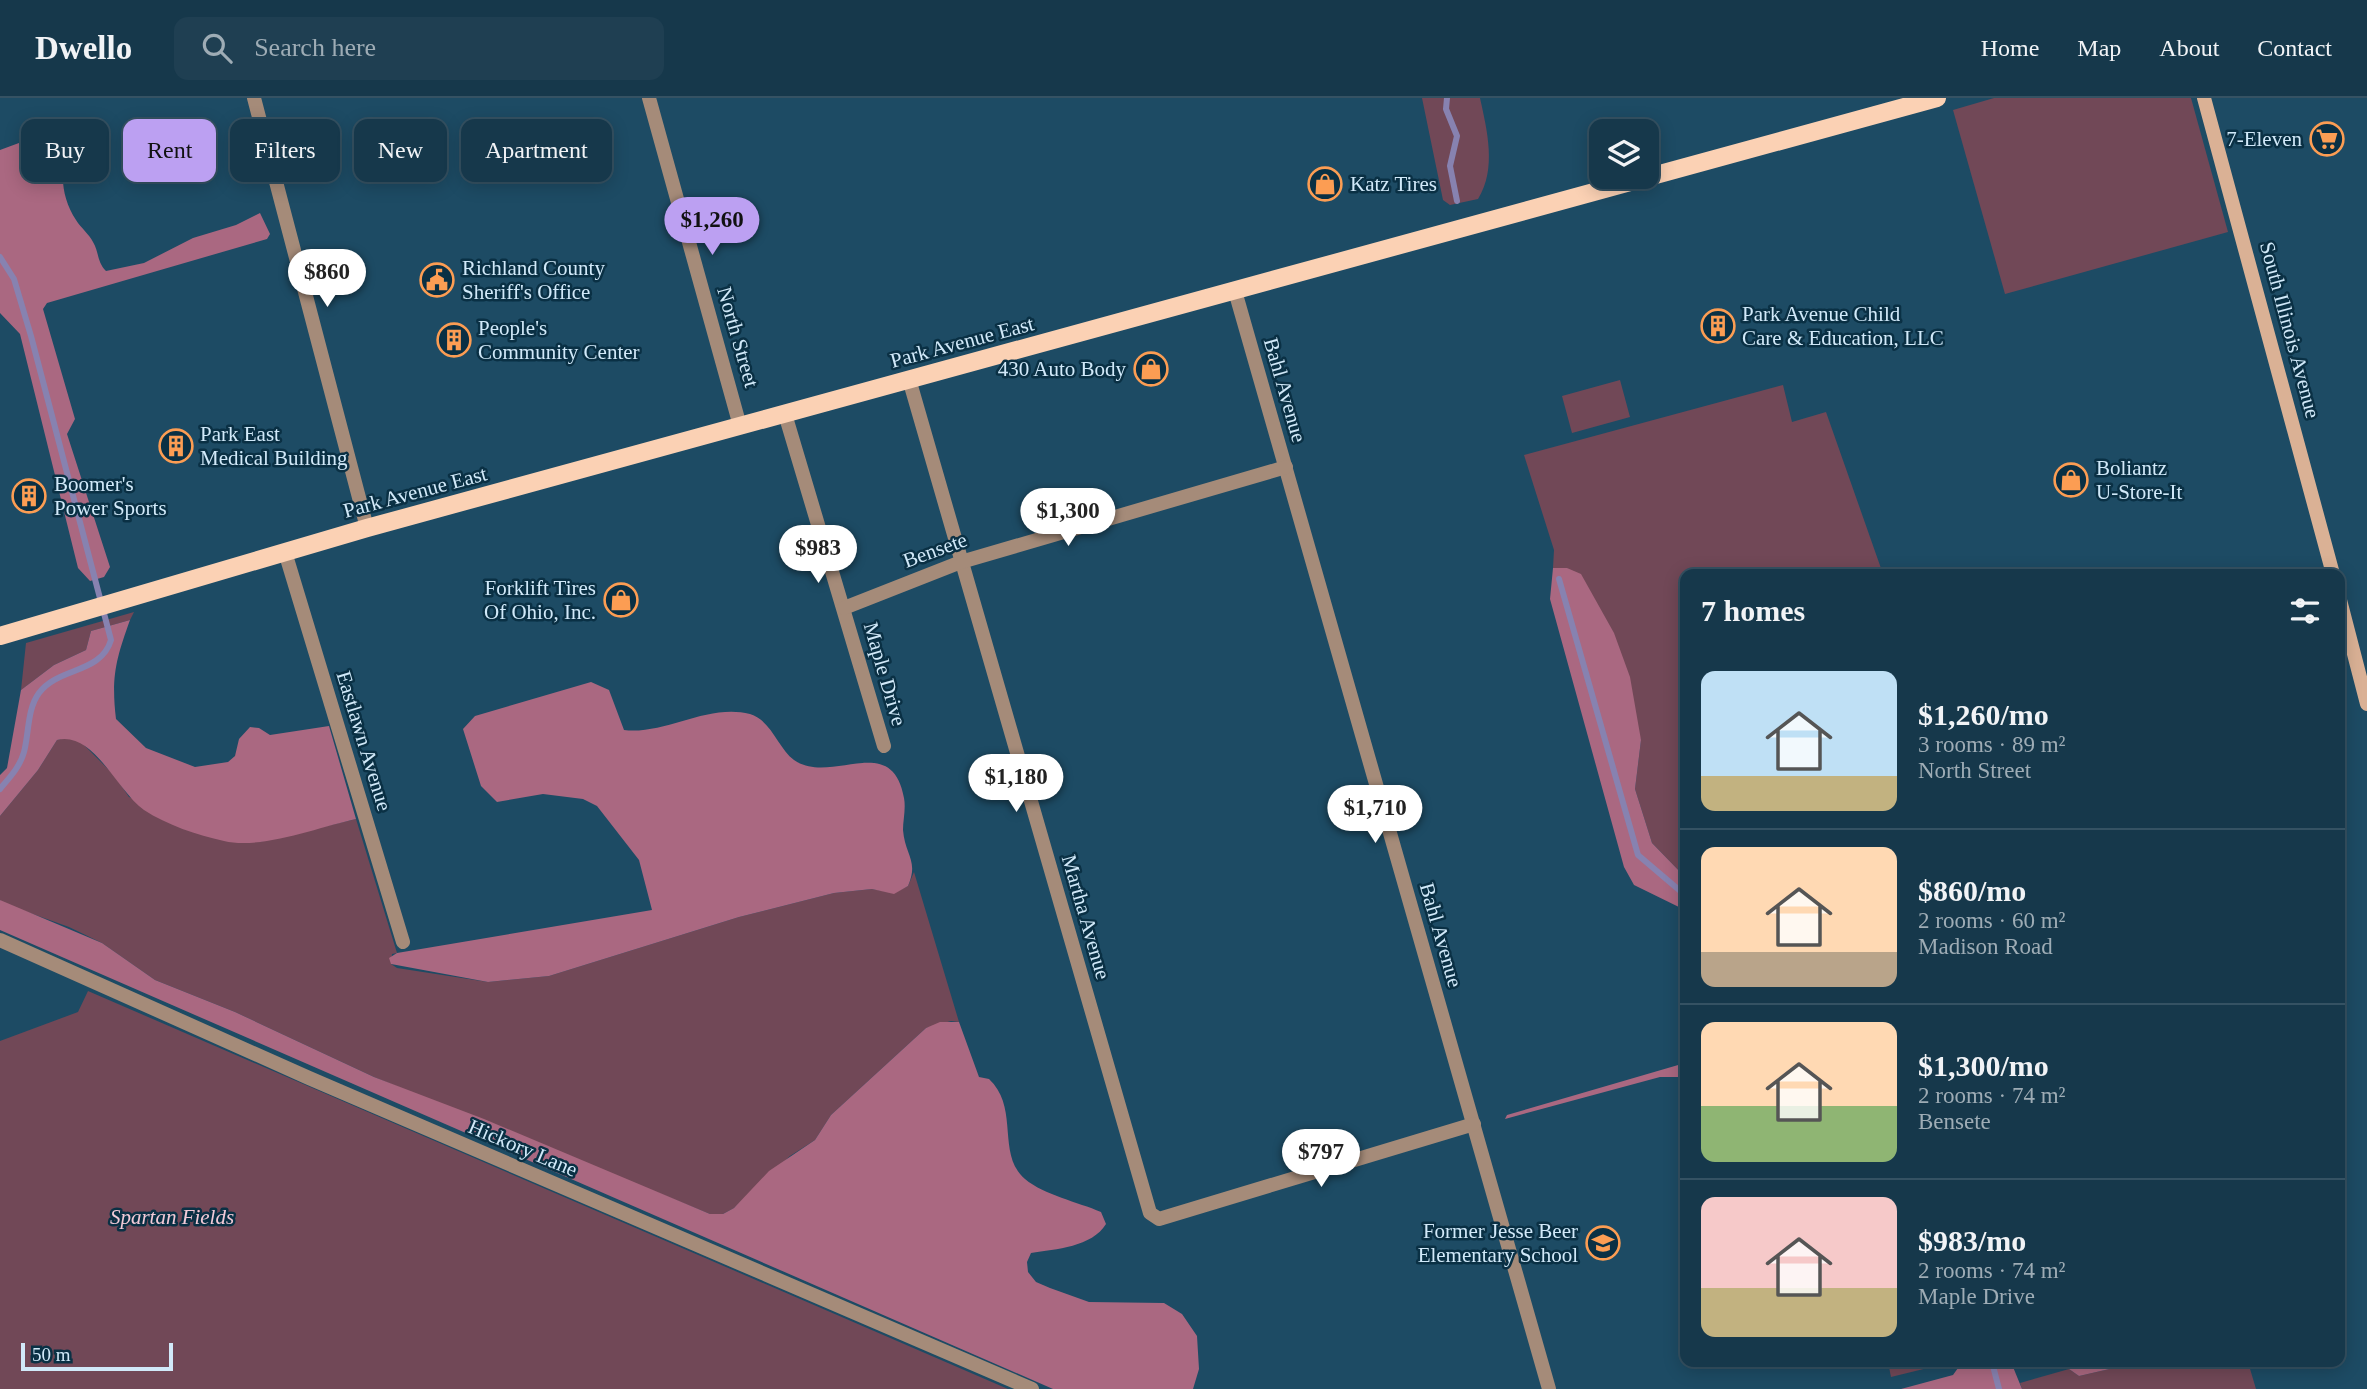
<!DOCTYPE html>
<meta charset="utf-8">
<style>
:root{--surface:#16384b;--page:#1f3f52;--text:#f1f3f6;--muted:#9eacb5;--line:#355263;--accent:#bca0f2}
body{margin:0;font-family:Georgia,serif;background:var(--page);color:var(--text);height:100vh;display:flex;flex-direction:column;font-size:26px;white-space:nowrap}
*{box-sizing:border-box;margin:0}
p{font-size:23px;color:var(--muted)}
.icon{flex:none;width:38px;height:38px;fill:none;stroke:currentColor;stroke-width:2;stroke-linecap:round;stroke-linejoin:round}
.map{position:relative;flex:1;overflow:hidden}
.sheet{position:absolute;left:1680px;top:471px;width:665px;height:798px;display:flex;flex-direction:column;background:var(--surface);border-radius:14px;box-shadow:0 4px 18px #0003,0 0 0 2px var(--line)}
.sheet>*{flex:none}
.hud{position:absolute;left:21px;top:21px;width:665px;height:63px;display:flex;gap:14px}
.controls{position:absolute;left:1589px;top:21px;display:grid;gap:14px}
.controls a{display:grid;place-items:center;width:70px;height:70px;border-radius:14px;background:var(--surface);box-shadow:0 4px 18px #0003,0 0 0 2px var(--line);font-size:35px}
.scale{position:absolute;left:21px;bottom:18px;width:152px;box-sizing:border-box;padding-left:7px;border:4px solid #d1e9f9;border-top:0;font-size:19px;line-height:24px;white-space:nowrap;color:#d1e9f9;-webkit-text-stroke:5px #0a3044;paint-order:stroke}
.price{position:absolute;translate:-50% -60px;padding:0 16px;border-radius:24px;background:#fff;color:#222;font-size:23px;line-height:46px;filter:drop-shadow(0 2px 4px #0008)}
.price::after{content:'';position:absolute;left:50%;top:42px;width:21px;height:16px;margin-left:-10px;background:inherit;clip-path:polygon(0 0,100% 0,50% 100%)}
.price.selected{background:var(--accent);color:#111}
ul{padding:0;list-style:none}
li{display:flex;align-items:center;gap:21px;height:175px;padding:0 21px}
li+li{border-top:2px solid var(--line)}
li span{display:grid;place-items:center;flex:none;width:196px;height:140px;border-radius:14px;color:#555}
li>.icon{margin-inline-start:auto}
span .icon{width:84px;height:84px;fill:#fffc;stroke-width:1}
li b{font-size:30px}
h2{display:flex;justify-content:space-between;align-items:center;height:84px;padding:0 21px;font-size:30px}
.chip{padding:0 24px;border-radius:14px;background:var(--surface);box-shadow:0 4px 18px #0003,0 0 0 2px var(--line);font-size:24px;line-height:63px}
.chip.selected{background:var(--accent);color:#111}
header{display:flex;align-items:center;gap:42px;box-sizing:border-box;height:98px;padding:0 35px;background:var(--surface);border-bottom:2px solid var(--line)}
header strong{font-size:33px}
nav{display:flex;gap:38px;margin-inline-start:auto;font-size:24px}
.search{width:490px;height:63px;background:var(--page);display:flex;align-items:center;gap:18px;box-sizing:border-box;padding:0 24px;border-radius:14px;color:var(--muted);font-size:26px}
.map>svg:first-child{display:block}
.green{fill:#714857}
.forest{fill:#aa6881}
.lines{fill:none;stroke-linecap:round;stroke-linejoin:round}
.stream{stroke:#8782b0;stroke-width:6}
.minor{stroke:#a58b79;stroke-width:14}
.tertiary{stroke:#a58b79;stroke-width:14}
.secondary{stroke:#dab195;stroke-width:14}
.primary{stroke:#fbd1b4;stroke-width:18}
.labels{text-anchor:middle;stroke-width:5;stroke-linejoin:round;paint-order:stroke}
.poi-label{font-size:21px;fill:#d1e9f9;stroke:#0a3044;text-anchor:start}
.street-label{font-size:21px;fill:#d1e9f9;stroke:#0a3044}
.park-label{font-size:21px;font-style:italic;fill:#f3cbd8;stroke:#0a3044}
</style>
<header>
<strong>Dwello</strong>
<div class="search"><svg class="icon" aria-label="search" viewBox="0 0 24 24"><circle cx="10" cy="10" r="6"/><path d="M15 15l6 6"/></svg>Search here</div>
<nav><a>Home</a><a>Map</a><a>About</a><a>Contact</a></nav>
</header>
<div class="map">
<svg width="2367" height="1291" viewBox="0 0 2367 1291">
<rect width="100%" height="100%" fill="#1d4b64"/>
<g class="green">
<path d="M1422 0H1480C1487 32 1497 71 1478 101L1450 107 1443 102Z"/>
<polygon points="1994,0 2191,0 2228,134 2005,196 1953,12"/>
<polygon points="1620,282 1630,319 1572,335 1562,298"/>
<polygon points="1783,287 1792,324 1826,314 1883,476 1685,476 1685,779 1652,745 1635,691 1641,642 1567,470 1553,470 1554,452 1524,357"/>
<polygon points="134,514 130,522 91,533 86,552 54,567 21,592 26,545"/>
<polygon points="69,639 82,645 114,677 129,699 259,744 356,721 397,855 392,856 391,866 397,870 488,884 549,878 739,819 834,795 872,791 894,795 908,788 914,774 959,924 951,923 926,930 831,1017 815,1042 790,1058 734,1110 723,1116 710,1116 374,979 235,914 155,882 102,845 69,829 5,806 0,802 0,718 38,672 57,642"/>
<polygon points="88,893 1008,1291 0,1291 0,943 78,914"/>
<polygon points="1888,1264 1944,1264 1944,1266 1891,1279"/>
<polygon points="2140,1264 2248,1264 2256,1291 2022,1291 2020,1285 2069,1271 2079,1278"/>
</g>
<g class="forest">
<path d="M81 22 84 28C59 55 56 91 76 122 81 130 89 136 93 144 99 154 97 164 106 173L144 165 193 140 236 127 260 115 270 136 267 141 47 205 43 211 75 321 67 336 110 469 104 479 90 483 78 470 20 236 0 215V52Z"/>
<polygon points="1553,470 1567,470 1581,476 1614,535 1630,579 1641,642 1635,691 1652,745 1685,779 1685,812 1634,787 1624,769 1550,501"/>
<path d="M130 522C116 561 111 579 116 621L146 650 195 669 228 664 235 658 239 641 250 629 259 630 270 637 329 628 356 721C319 729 261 752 224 743 197 737 167 727 144 712 117 693 94 633 57 642L38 672 0 718V677L7 670 21 592 54 567 86 552 91 533Z"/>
<path d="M591 584 609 592 624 632C665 637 708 605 750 616 771 622 778 650 794 662 831 688 892 632 904 700 906 711 903 722 903 732 905 757 919 763 908 788L894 796 872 791 834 795 739 819 549 878 488 884 391 866 389 860 397 855 652 812 639 762 597 708 583 701 543 696 497 704 481 688 463 631 475 618Z"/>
<path d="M0 802 102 845 155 882 235 914 374 979 484 1021 710 1116H723L734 1110 769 1073 815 1042 831 1017 926 930 940 924H959L979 979 989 981C1020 1010 996 1056 1025 1081 1044 1097 1078 1104 1101 1114L1106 1126C1092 1149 1056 1151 1031 1155L1027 1164 1028 1174 1036 1184 1050 1190 1089 1204 1164 1205 1182 1216 1197 1238 1199 1271 1193 1291H1053L0 832Z"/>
<polygon points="1685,965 1685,979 1660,979 1505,1021 1507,1017"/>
<polygon points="1957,1264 2011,1264 2022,1291 1901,1291 1953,1277 1958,1270"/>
<polygon points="2079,1264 2140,1264 2079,1278 2069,1271"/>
</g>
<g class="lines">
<g class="stream">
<polyline points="1447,0 1446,11 1457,38 1450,68 1457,103"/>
<path d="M0 159 14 181 31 238 111 542C101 576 58 569 39 595 27 611 29 636 24 654 20 669 9 680 0 691"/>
<polyline points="1559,481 1638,757 1685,797"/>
<polyline points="1992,1264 1999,1291"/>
</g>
<g class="minor">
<polyline points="649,0 740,328"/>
<polyline points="1235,193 1549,1291"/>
<polyline points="909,281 1150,1115 1159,1121 1474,1026"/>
<polyline points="785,316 884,648"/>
<polyline points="285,454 403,844"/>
<polyline points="844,510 961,464 1286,369"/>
<polyline points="0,842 309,980 1032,1291"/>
</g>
<polyline class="tertiary" points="254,0 367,430"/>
<g class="secondary">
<polyline points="2204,0 2333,476"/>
<polyline points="2340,502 2367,606"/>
</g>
<polyline class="primary" points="0,538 367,430 1937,0"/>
</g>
<defs>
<symbol id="supermarket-ring" viewBox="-11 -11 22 22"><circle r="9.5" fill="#0a3044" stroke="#fc9d53" stroke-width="1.5"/><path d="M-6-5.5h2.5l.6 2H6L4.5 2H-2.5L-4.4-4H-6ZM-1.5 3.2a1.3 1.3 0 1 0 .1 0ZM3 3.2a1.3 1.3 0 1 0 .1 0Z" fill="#fc9d53"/></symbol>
<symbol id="shop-ring" viewBox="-11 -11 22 22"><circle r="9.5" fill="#0a3044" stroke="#fc9d53" stroke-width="1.5"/><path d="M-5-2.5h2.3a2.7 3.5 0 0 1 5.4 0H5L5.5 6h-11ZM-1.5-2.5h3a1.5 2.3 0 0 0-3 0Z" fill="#fc9d53"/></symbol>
<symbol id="civic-ring" viewBox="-11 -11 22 22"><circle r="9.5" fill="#0a3044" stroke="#fc9d53" stroke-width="1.5"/><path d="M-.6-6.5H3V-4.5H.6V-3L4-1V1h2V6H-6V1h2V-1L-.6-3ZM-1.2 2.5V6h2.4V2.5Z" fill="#fc9d53"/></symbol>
<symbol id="building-ring" viewBox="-11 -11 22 22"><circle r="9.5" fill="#0a3044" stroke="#fc9d53" stroke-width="1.5"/><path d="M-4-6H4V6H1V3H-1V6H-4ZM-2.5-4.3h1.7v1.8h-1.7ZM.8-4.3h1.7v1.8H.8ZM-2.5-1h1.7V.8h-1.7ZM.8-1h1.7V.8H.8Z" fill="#fc9d53"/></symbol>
<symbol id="school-ring" viewBox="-11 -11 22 22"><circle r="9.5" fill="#0a3044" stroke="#fc9d53" stroke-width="1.5"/><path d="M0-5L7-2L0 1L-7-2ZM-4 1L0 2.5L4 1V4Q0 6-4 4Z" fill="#fc9d53"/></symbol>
</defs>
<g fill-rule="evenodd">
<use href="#supermarket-ring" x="2308" y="22" width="38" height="38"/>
<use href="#shop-ring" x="1306" y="67" width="38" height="38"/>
<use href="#civic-ring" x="418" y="163" width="38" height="38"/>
<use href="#building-ring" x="1699" y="209" width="38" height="38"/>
<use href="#building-ring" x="435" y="223" width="38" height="38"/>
<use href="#shop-ring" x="1132" y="252" width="38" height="38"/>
<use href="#building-ring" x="157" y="329" width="38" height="38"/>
<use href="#shop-ring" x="2052" y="363" width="38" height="38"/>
<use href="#building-ring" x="10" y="379" width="38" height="38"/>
<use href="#shop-ring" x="602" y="483" width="38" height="38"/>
<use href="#school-ring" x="1584" y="1126" width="38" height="38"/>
</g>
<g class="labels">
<g class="poi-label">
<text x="2302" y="48" text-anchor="end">7-Eleven</text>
<text x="1350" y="93">Katz Tires</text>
<text x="462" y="177">Richland County<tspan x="462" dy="24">Sheriff's Office</tspan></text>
<text x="1742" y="223">Park Avenue Child<tspan x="1742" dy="24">Care &amp; Education, LLC</tspan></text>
<text x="478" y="237">People's<tspan x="478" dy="24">Community Center</tspan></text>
<text x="1126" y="278" text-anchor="end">430 Auto Body</text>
<text x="200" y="343">Park East<tspan x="200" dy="24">Medical Building</tspan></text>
<text x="2096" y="377">Boliantz<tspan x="2096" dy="24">U-Store-It</tspan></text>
<text x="54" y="393">Boomer's<tspan x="54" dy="24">Power Sports</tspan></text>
<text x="596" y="497" text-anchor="end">Forklift Tires<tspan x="596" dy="24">Of Ohio, Inc.</tspan></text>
<text x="1578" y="1140" text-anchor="end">Former Jesse Beer<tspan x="1578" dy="24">Elementary School</tspan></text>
</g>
<g class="street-label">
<text transform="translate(2290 232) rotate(75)" y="7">South Illinois Avenue</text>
<text transform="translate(738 239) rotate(74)" y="7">North Street</text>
<text transform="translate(962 244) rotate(-15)" y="7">Park Avenue East</text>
<text transform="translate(1285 292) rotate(74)" y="7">Bahl Avenue</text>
<text transform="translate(415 394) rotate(-15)" y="7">Park Avenue East</text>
<text transform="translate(935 452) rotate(-20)" y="7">Bensete</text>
<text transform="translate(885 576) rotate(74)" y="7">Maple Drive</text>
<text transform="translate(364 643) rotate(73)" y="7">Eastlawn Avenue</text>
<text transform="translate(1086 819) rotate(74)" y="7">Martha Avenue</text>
<text transform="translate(1441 837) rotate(74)" y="7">Bahl Avenue</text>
<text transform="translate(523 1050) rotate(23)" y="7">Hickory Lane</text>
</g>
<g class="park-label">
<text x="172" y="1126">Spartan Fields</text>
</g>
</g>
</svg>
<div class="controls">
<a><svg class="icon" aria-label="layers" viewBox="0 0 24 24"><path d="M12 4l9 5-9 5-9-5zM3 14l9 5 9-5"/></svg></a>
</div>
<div class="scale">50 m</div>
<b class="price selected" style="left:712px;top:159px">$1,260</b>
<b class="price" style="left:327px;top:211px">$860</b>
<b class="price" style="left:1068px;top:450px">$1,300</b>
<b class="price" style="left:818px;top:487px">$983</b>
<b class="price" style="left:1016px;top:716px">$1,180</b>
<b class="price" style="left:1375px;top:747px">$1,710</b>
<b class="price" style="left:1321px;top:1091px">$797</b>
<div class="hud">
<a class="chip">Buy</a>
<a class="chip selected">Rent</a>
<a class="chip">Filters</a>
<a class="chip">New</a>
<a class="chip">Apartment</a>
</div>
<section class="sheet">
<h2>7 homes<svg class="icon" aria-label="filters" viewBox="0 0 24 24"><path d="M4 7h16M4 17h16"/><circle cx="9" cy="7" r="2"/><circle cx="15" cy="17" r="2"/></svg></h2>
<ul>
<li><span style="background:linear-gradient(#bfe0f5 75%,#c2b280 0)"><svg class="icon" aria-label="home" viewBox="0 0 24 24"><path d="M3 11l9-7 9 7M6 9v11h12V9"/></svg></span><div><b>$1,260/mo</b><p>3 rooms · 89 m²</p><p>North Street</p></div></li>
<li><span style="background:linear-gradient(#ffd9b3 75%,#b9a48a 0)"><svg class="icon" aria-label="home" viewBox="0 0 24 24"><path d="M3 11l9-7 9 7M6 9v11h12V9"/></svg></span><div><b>$860/mo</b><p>2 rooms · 60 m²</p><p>Madison Road</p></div></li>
<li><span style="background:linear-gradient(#ffd9b3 60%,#8fb573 0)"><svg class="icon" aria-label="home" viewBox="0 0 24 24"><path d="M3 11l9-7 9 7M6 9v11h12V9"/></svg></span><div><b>$1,300/mo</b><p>2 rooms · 74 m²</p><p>Bensete</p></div></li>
<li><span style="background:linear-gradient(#f6c9c9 65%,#c2b280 0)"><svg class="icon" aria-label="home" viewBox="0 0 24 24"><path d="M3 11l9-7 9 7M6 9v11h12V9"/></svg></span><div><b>$983/mo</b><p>2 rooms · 74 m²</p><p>Maple Drive</p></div></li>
</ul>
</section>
</div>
